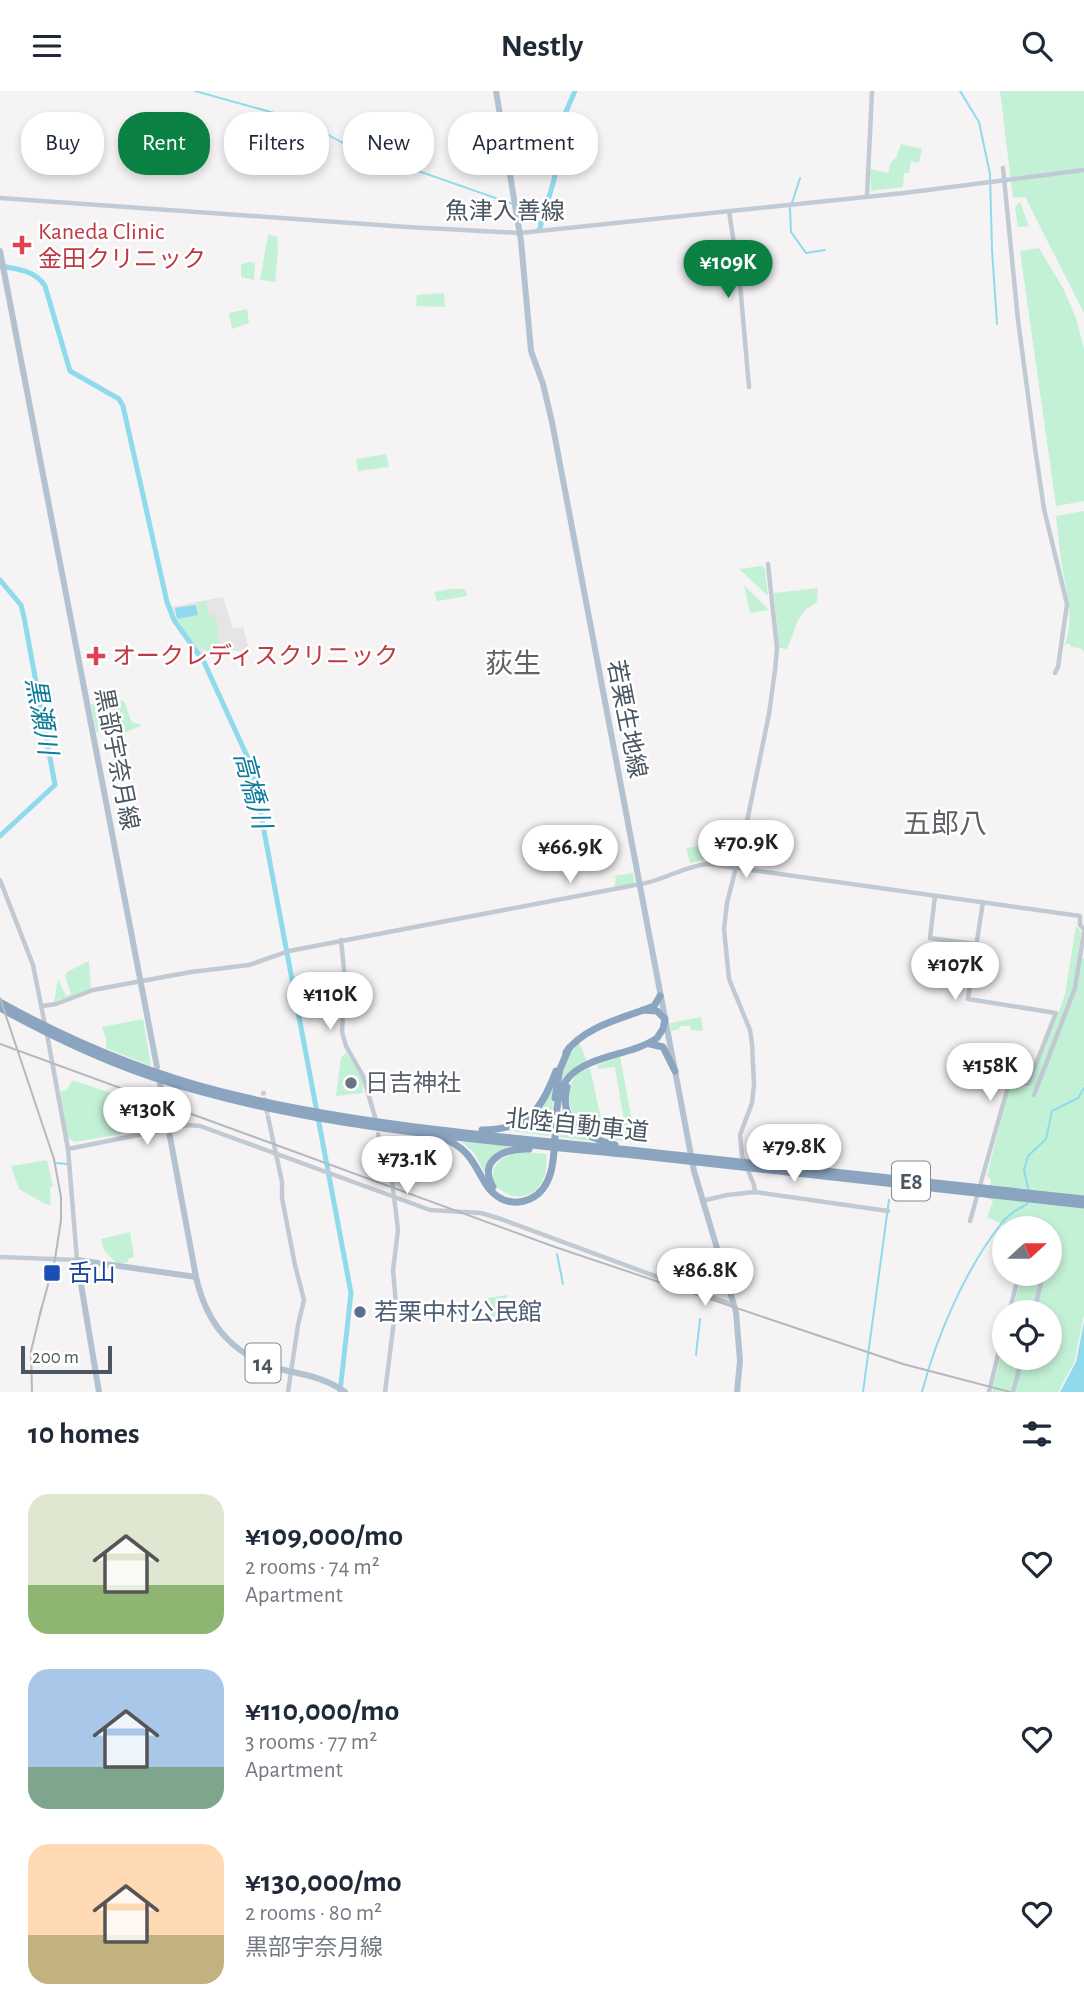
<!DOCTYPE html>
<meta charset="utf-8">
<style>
:root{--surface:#fff;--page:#f2f2f3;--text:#1f2937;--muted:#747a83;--accent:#0b8043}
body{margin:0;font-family:"Alegreya Sans","Noto Sans JP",sans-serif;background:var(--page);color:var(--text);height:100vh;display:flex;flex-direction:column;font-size:26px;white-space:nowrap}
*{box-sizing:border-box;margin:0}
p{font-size:23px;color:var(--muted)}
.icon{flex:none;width:38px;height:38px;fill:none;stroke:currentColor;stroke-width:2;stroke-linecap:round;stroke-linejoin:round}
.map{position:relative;height:1301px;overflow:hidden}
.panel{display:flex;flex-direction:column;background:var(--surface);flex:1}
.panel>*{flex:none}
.hud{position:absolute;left:21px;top:21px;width:700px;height:63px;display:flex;gap:14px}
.needle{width:46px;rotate:69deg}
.tools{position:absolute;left:992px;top:1125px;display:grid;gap:14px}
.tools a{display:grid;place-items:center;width:70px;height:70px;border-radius:50%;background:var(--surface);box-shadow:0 4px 10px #0003;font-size:35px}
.scale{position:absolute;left:21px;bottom:18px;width:91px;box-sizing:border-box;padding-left:7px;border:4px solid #4a5661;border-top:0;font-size:19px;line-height:24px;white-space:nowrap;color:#4a5661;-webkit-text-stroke:5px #fff;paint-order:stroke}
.price{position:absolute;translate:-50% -60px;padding:0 16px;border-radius:24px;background:#fff;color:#222;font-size:23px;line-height:46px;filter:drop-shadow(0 2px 4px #0008)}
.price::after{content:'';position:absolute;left:50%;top:42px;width:21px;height:16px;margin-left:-10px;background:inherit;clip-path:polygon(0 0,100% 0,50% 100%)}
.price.on{background:var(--accent);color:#fff}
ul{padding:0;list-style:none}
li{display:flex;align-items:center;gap:21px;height:175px;padding:0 28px}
li span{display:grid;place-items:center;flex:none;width:196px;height:140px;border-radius:21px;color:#555}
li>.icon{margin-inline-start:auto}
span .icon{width:84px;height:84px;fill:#fffc;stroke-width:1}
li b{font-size:30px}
h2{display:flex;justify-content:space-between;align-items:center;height:84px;padding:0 28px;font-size:30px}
.pill{padding:0 24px;border-radius:28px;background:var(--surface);box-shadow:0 4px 10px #0003;font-size:24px;line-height:63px}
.pill.on{background:var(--accent);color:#fff}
header{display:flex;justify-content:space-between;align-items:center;height:91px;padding:0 28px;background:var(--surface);font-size:32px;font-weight:700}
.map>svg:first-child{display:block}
.education{fill:#e6e4e5}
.green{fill:#c3f1d5}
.water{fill:#90daee}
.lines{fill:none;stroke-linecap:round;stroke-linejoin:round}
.stream{stroke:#90daee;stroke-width:2}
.river{stroke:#90daee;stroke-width:5}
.tertiary-tunnel{stroke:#caccce;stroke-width:4.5;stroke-dasharray:4.5 2;stroke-linecap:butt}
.tertiary{stroke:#c1cad2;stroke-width:4.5}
.secondary{stroke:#c1cbd6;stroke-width:4.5}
.primary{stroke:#b3c2d1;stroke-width:6}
.motorway{stroke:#8ba5c1;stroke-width:7}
.rail{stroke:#b5b8bd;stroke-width:2}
.health-dot{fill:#e0444e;stroke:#fff;stroke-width:2.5}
.worship-dot{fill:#6b7280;stroke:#fff;stroke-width:2.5}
.transit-dot{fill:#1a4fb4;stroke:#fff;stroke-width:2.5}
.service-dot{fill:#5c6f8a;stroke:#fff;stroke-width:2.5}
.labels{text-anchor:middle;stroke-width:5;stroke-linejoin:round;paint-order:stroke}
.shield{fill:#fff;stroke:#808990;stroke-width:2}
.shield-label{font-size:23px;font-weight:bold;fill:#4a5661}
.street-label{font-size:24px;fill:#4a5661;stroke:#fff}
.health-label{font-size:24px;fill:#be3a42;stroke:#fff;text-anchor:start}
.worship-label{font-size:24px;fill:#5b616d;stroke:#fff;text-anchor:start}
.transit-label{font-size:24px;fill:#164399;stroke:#fff;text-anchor:start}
.service-label{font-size:24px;fill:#4e5e75;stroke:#fff;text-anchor:start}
.water-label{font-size:26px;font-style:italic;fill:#0c7c9b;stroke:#fff}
.quarter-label{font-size:28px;fill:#5f6368;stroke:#fff}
</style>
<header><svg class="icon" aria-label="menu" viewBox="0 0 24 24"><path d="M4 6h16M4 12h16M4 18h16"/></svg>Nestly<svg class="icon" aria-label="search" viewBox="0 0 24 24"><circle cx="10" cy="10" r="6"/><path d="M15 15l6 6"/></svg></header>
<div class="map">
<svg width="1084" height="1301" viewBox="0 0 1084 1301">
<rect width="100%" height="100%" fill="#f5f3f3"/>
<polygon class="education" points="223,506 233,538 243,536 250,562 224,558 202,564 193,554 171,516"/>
<g class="green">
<polygon points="1000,0 1084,0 1084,222 1025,106 1013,107"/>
<polygon points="901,53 922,58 919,72 911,70 909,82 904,82 903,96 871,100 870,78 888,82 891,71 896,67"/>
<polygon points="1020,111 1029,135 1018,136 1015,116"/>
<polygon points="268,144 277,145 278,159 275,191 260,189"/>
<polygon points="1039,157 1064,199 1076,227 1084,257 1084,410 1056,415 1020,160"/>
<polygon points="248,171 255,172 254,189 241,186 241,174"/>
<polygon points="444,202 445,216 416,215 417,204"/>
<polygon points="247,218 249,232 232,238 229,222"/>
<polygon points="386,363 389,376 358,380 356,368"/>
<path d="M1084 420V561L1080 557 1071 556 1069 552 1065 554C1075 524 1066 499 1061 470 1059 455 1058 440 1056 425Z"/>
<polygon points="762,475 765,478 768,505 739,478"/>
<polygon points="744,494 769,519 750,522"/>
<path d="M818 497 817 511C794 524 797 537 787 558L779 557 774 502Z"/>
<polygon points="451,498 465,498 467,505 437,510 434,501"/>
<polygon points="205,510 209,525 214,523 220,541 216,542 221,558 210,561 193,553 177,528 199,524 197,511"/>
<polygon points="108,605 109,609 124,610 132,632 140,633 141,635 124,642 125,645 121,649 114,639 96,641 91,613 97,612 97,606"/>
<polygon points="727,750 720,770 704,769 690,772 686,757"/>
<polygon points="633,782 635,793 614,797 616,787 613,785"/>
<polygon points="1076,835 1081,840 1078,867 1084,867 1084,1224 1074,1272 1058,1301 992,1301 1004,1251 1004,1267 1050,1267 1050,1222 1012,1221 1022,1183 1050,1183 1050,1158 1054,1151 1050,1151 1050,1138 1010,1137 987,1126 993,1110 987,1107 991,1089 987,1085 1010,993 1029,996 1061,915 1065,903"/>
<polygon points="89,870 91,898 54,911 58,888 66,905 71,903 65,885 67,881"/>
<polygon points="701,926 703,940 691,939 690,935 680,935 679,938 671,940 670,932"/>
<polygon points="143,928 151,975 106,957 106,947 102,936"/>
<polygon points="579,952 587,970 560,998 566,968"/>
<polygon points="346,961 362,986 363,1002 336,1005 341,967"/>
<path d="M620 965 636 1052C620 1049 601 1048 587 1039 565 1025 560 983 590 977L603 1037 618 1036V1032L624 1031 615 976 598 978 597 974Z"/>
<path d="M556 988 549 1045 504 1039C535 1032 545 1016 556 988Z"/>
<polygon points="72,990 79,991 156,1018 158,1034 156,1037 75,1051 68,1047 60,1001 67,999"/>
<polygon points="564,1004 566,1024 597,1051 558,1046"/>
<polygon points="462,1051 509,1054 495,1064 486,1084 474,1062"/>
<path d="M521 1061 547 1063C546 1071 547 1079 544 1086 534 1111 508 1111 493 1091 491 1071 503 1064 521 1061Z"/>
<polygon points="47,1069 53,1096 50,1096 51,1114 45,1113 19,1098 11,1075"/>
<polygon points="130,1141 134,1166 128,1168 128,1171 117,1173 104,1159 101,1148"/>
<polygon points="507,1204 507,1215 496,1216 496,1226 488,1224 488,1207"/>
</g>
<g class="water">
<polygon points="196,514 198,524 177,528 175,517"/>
<polygon points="1084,1231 1084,1301 1060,1301 1076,1271"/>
</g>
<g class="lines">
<g class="stream">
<polyline points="195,0 285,25 316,37 352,57 513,113"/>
<polyline points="960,0 979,31 990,83 992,158 997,233"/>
<polyline points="792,112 800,87"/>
<polyline points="518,115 536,126 540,134"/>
<polyline points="790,117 791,141 806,162 825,159"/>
<polyline points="56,1072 67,1073"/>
<polyline points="1029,1101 1024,1079 1028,1065 1046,1048 1052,1020 1078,1007 1084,997"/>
<polyline points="557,1163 563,1193"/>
<polyline points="696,1264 700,1228"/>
<polyline points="863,1301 889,1109"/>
<path d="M922 1301C937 1244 965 1179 1001 1133 1007 1124 1018 1118 1027 1113L1028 1110"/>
</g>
<g class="river">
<polyline points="540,137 554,89 564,25 575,0"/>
<path d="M0 175C17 178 35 179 45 195L70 280 119 308 123 315 167 511 174 529 204 571 252 676 351 1202 340 1301"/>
<polyline points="0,489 21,514 24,526 55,694 0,745"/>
</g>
<g class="tertiary-tunnel">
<polyline points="263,1000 268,1026"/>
<polyline points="384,1063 392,1089"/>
</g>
<g class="tertiary">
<polyline points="1003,77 1018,229 1035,357 1044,418 1067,513 1058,576 1055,582"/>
<polyline points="729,120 740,193 749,296"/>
<polyline points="0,789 33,874 45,934"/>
<polyline points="935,805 930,847 975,853"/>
<polyline points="341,849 345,888 342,941 346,955 363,985 375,1026"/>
<path d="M42 915 56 913 93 899 191 881 249 874 289 860 646 792C667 787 686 775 708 773L1080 825V834L1084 838"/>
<polyline points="47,943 68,1058 77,1169"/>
<polyline points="1034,1004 1075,897 1084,841"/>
<polyline points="268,1026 282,1091 282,1107 295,1174 304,1209 298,1234 288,1301"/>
<polyline points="378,1043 384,1063"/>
<polyline points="68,1058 188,1034 200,1035 430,1119 481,1122 501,1128 733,1214"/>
<polyline points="755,1101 754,1094 742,1065 740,1044 752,1012 754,993 752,952 750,939 729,888 724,838 727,812 744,745 769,623 775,579 777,557 768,473"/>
<polyline points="702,1110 727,1104 755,1101 888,1120"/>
<polyline points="970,1130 1009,992 1028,993 1056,922 968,908 983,811"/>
<polyline points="1009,1222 1019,1183"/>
<polyline points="1034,1222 1043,1183"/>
<polyline points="385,1301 396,1214 393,1179 398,1139 392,1089"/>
<polyline points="989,1301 1004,1239"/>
<polyline points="1013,1301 1022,1267"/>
</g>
<g class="secondary">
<polyline points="867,105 872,0"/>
<polyline points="0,107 407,136 520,142 904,102 1084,79"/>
<polyline points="0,1166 77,1169"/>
</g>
<g class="primary">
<polyline points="496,0 521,150 531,260 543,293 552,331 694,1080 736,1221 740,1270 737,1301"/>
<polyline points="0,160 157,976"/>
<path d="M160 992 196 1186C207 1235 234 1266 284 1279 306 1284 326 1287 345 1301"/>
<polyline points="99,1301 77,1169 196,1186"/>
</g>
<g class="motorway">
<path d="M0 911C70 950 144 981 222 1001 355 1034 494 1045 630 1059 781 1075 933 1092 1084 1108"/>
<path d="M0 917C49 944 99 968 152 986 304 1036 466 1048 624 1063 778 1079 931 1097 1084 1114"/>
<polyline points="650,953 663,956 675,980"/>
<path d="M566 961C586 934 625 927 654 915L660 905"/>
<path d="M567 996C558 1030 586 1047 615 1054"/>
<polyline points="555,1007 560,978 569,957"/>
<path d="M482 1039C528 1038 541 1020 556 980"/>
<path d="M441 1047C483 1060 475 1097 504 1109 512 1112 521 1112 530 1108 571 1089 542 1016 569 986 589 964 633 964 657 947L663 938 665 928 657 920 643 919"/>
<path d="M493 1096C477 1068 506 1057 529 1058"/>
</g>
<g class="rail">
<polyline points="0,907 54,1068 61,1106 61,1129 55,1168 40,1223"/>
<polyline points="0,953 555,1156 903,1273 1010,1301"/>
<polyline points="32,1301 31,1260 42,1215"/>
</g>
</g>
<g class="health-dot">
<path d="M18.5 143.5h7v7h7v7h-7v7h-7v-7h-7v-7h7z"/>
<path d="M92.5 554.5h7v7h7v7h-7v7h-7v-7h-7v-7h7z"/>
</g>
<circle class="worship-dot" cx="351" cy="992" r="7"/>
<rect class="transit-dot" x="43" y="1173" width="18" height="18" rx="3.5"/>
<circle class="service-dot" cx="360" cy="1221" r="7"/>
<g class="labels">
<g class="shield">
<rect x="892" y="1070.5" width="38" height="39" rx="5"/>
<rect x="245.5" y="1252.5" width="35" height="39" rx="5"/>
</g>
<g class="shield-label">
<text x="911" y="1098">E8</text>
<text x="263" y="1280">14</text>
</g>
<g class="street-label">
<text x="505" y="128">魚津入善線</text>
<text transform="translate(627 628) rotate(79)" y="8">若栗生地線</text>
<text transform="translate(117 668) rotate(79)" y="8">黒部宇奈月線</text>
<text transform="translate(577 1034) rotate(6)" y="8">北陸自動車道</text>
</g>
<g class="health-label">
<text x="38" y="148">Kaneda Clinic<tspan x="38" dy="28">金田クリニック</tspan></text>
<text x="112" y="573">オークレディスクリニック</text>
</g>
<g class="worship-label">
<text x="365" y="1000">日吉神社</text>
</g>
<g class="transit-label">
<text x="68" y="1190">舌山</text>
</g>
<g class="service-label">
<text x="374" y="1229">若栗中村公民館</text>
</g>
<g class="water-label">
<text transform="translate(42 625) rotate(80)" y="9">黒瀬川</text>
<text transform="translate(253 699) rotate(75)" y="9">高橋川</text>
</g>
<g class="quarter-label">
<text x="513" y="582">荻生</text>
<text x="945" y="742">五郎八</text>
</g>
</g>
</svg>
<div class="tools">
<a><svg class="needle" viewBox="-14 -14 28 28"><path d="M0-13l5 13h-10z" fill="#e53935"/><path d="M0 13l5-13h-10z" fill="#747a83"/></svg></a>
<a><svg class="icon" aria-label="locate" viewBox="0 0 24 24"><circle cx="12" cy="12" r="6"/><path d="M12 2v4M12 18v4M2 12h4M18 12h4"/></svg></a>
</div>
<div class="scale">200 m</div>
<b class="price on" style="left:728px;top:209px">¥109K</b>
<b class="price" style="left:746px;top:789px">¥70.9K</b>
<b class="price" style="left:570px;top:794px">¥66.9K</b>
<b class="price" style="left:955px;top:911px">¥107K</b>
<b class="price" style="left:330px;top:941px">¥110K</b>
<b class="price" style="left:990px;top:1012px">¥158K</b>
<b class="price" style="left:147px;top:1056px">¥130K</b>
<b class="price" style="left:794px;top:1093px">¥79.8K</b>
<b class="price" style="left:407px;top:1105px">¥73.1K</b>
<b class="price" style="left:705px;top:1217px">¥86.8K</b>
<div class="hud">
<a class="pill">Buy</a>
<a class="pill on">Rent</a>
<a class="pill">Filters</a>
<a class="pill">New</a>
<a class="pill">Apartment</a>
</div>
</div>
<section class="panel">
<h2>10 homes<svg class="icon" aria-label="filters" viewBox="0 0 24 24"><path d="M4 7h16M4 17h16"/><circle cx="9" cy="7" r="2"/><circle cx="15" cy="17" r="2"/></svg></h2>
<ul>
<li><span style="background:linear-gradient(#dfe7d0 65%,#8fb573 0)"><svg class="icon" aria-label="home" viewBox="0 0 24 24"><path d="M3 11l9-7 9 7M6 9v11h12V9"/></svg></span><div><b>¥109,000/mo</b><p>2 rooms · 74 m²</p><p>Apartment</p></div><svg class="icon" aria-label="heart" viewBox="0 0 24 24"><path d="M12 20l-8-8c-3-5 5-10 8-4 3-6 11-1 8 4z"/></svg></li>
<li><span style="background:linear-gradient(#a9c7e8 70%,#7fa58c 0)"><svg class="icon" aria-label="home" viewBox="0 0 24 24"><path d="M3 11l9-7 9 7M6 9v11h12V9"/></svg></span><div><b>¥110,000/mo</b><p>3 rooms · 77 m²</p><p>Apartment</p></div><svg class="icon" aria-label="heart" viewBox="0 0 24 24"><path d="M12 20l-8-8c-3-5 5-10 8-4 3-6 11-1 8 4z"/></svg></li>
<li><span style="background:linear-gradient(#ffd9b3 65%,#c2b280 0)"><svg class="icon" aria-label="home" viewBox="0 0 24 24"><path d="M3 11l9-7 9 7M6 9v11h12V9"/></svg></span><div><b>¥130,000/mo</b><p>2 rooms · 80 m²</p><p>黒部宇奈月線</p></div><svg class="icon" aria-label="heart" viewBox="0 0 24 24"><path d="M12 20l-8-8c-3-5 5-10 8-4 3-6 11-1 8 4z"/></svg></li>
</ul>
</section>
